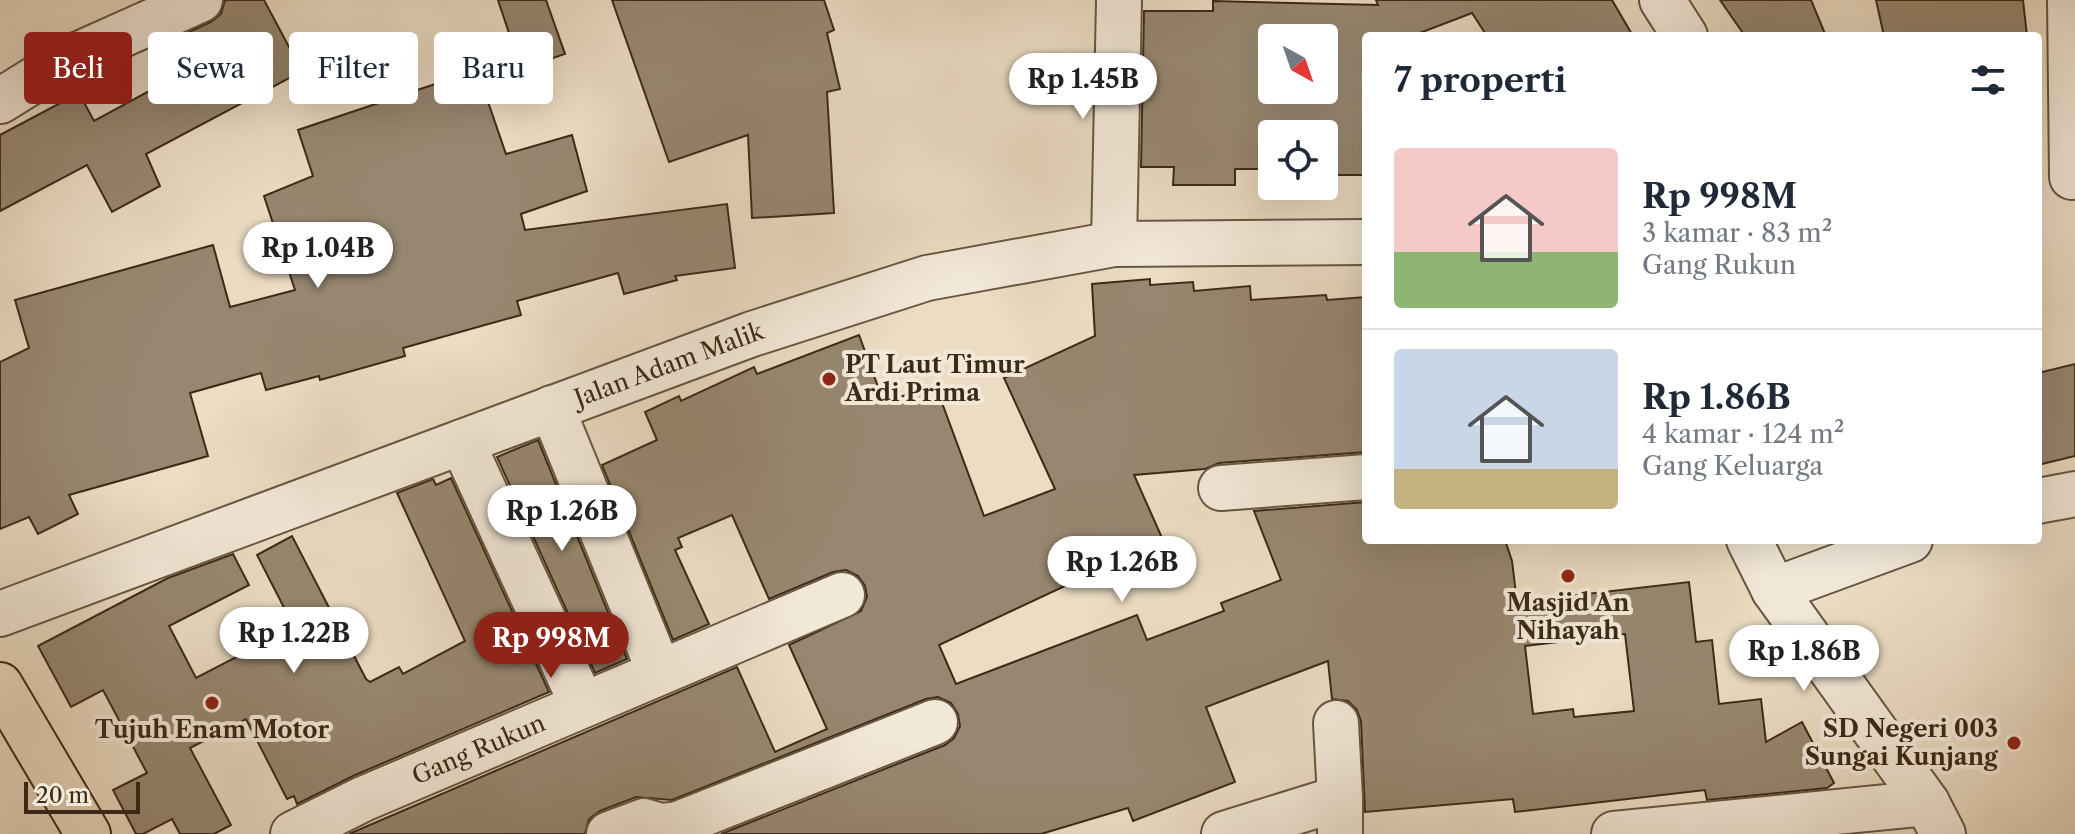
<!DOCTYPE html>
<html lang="id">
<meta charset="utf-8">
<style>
:root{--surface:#fff;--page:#f2f2f3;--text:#1f2937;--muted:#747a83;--line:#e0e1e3;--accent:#8f2418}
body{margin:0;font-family:"Libre Caslon Text",serif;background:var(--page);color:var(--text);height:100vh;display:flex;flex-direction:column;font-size:30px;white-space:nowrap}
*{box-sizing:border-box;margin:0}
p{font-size:26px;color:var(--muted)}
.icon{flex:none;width:44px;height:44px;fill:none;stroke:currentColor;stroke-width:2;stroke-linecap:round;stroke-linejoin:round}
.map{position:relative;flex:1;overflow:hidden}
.side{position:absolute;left:1362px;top:32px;width:680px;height:512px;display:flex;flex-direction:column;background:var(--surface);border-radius:8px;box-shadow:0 8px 32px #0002}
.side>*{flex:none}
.banner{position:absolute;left:24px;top:32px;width:760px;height:72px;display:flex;gap:16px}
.needle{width:52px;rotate:140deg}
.tools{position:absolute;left:1258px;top:24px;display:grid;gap:16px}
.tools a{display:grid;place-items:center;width:80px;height:80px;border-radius:8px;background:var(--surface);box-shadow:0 8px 32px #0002;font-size:40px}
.scale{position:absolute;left:24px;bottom:20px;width:116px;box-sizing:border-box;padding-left:8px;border:4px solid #3c2a17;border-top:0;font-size:22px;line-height:28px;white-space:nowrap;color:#3c2a17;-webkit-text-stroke:6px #f2e8d8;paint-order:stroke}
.price{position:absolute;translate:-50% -68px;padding:0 18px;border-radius:28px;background:#fff;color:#222;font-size:26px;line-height:52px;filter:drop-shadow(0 2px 4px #0008)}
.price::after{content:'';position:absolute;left:50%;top:48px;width:24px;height:18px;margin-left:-12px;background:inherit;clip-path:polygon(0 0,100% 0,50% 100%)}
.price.active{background:var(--accent);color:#fff}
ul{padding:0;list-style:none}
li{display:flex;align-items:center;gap:24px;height:200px;padding:0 32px}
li+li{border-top:2px solid var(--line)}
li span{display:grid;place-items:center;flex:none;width:224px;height:160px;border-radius:8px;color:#555}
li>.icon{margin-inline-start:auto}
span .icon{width:96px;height:96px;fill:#fffc;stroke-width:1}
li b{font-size:34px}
h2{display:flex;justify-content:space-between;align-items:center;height:96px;padding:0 32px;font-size:34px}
.pill{padding:0 28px;border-radius:8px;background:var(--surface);box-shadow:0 8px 32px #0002;font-size:28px;line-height:72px}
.pill.active{background:var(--accent);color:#fff}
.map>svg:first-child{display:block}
.building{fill:#978770;stroke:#3c2a17;stroke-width:2;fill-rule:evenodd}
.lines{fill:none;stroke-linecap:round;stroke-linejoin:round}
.minor-casing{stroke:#685642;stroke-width:48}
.highway-casing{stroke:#3c2a17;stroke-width:48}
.minor{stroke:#f2e8d8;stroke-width:44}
.highway{stroke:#ebdcc3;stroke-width:44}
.poi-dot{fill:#8f2418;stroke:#f2e8d8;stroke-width:3}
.labels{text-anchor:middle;stroke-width:8;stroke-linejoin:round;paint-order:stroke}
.street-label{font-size:24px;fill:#3c2a17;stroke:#f2e8d8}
.poi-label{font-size:24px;font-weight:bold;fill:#3c2a17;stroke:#f2e8d8}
</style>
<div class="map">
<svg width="2075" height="834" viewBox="0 0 2075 834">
<rect width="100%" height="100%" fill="#ebdcc3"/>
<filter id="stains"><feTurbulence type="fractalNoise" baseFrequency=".0025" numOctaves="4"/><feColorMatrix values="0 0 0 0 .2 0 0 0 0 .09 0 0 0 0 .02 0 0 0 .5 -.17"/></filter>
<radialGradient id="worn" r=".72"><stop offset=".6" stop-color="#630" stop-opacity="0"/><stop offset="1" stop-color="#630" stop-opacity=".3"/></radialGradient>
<g class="building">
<polygon points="225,0 264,0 297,62 297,74 146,154 160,186 112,212 87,165 0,211 0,135 79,93 94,121 190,69 174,39 211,22 221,14"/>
<polygon points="498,0 546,0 565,54 521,69"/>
<polygon points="612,0 824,0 834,30 827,33 840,89 827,92 834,213 752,218 748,135 669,162"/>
<path d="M1376 0H1612L1633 36H1487L1472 13 1412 36H1366V175H1324V134H1272V169H1235V185H1173L1174 167H1141L1144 11H1213V1L1378 5ZM1272 38H1324V90H1272Z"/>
<polygon points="1720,0 1811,0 1826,36 1745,36"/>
<polygon points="1876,0 2023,0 2027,36 1884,36"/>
<polygon points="477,70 506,154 572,135 587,191 521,214 525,230 727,204 735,268 675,276 677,280 624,294 618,273 517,301 521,315 403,348 405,356 320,380 319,376 266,390 261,373 190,393 208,456 69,495 78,514 38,534 29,517 0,529 0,362 29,348 15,300 213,245 230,307 295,290 264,196 313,176 298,130"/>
<path d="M1150 279V285L1193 282 1194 291 1250 286 1251 300 1326 295 1327 300 1366 297V452L1219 463 1205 469 1134 475 1163 540 939 645 956 684 1137 615 1147 640 1224 611 1221 603 1281 580 1254 511 1366 502V540H1505L1512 561 1517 602 1689 582 1696 642 1712 640 1719 704 1761 699 1766 742 1802 722 1834 783 1827 788 1707 800 1705 790 1515 812 1513 799 1365 812 1361 721 1357 710 1348 701 1332 699 1328 661 1206 707 1235 782 1133 821 1128 808 1041 834H721L945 745 954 738 960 726 958 714 951 703 938 697 926 699 672 800 636 797 600 811 589 819 585 834H349L737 667 775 752 827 729 789 645 861 611 867 597 865 586 858 576 846 570 833 572 769 599 732 515 678 538 682 547 675 550 709 624 673 640 602 465 657 440 645 412 679 396 681 401 754 367 757 374 859 335 884 403 935 384 984 516 1055 489 1004 378 1095 336 1092 284ZM1625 634 1634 711 1574 717 1573 709 1533 714 1525 646Z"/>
<polygon points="2075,364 2075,456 2038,465 2038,373"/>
<polygon points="538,440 627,659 595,673 497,457"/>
<polygon points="451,478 549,692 353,776 297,804 294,796 287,799 246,719 190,748 231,825 214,834 180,834 172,819 143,834 136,834 113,790 147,773 103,690 71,707 38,646 168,578 233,554 249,585 169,626 196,678 294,627 257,555 292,536 366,679 370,682 399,667 403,674 465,641 397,493 433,479 436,485"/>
</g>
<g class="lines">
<defs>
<g id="minor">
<polyline points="1662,0 1685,36"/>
<polyline points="2070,0 2072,177"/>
<polyline points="0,101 66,60 200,0"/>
<polyline points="1114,244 1119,0"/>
<polyline points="552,408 659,671"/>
<polyline points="462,442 582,704"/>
<polyline points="1221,488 1366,477"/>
<polyline points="2038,501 2075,494"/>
<polyline points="1749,540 1774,590 1927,803 1943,834"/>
<polyline points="1774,590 1910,540"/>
<path id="s1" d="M0 614 752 334 927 278 1114 244 1366 242"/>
<polyline points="1336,723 1340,798"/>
<path id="s2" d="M293 834 363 799 842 595"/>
<polyline points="609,834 644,821 661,826 678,824 935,722"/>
<polyline points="1224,834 1340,798 1340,834"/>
<polyline points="1614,834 1927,803"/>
</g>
<polyline id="highway" points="0,685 88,834"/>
</defs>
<use href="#minor" class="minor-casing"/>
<use href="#highway" class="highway-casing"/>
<use href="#minor" class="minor"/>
<use href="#highway" class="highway"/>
</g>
<g class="poi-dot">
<circle cx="829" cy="379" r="8"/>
<circle cx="1568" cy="576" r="8"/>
<circle cx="212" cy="703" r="8"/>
<circle cx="2014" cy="743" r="8"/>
</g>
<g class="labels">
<g class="street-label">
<text dy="8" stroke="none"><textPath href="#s1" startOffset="714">Jalan Adam Malik</textPath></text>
<text dy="8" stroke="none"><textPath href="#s2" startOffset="204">Gang Rukun</textPath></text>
</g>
<g class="poi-label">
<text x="845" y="373" text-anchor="start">PT Laut Timur<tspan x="845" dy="28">Ardi Prima</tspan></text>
<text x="1568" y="611">Masjid An<tspan x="1568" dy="28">Nihayah</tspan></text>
<text x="1998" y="737" text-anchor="end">SD Negeri 003<tspan x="1998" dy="28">Sungai Kunjang</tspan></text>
<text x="212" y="738">Tujuh Enam Motor</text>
</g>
</g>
<rect width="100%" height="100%" filter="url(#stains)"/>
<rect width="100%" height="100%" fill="url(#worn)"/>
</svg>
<div class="tools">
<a><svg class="needle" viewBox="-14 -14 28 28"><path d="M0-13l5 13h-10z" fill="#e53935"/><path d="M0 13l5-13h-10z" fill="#747a83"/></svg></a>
<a><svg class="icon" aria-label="locate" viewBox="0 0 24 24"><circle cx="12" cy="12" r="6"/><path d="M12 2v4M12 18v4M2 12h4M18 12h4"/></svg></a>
</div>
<div class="scale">20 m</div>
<b class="price" style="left:1083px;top:121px">Rp 1.45B</b>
<b class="price" style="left:318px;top:290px">Rp 1.04B</b>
<b class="price" style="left:562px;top:553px">Rp 1.26B</b>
<b class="price" style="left:1122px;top:604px">Rp 1.26B</b>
<b class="price" style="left:294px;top:675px">Rp 1.22B</b>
<b class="price active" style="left:551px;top:680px">Rp 998M</b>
<b class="price" style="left:1804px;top:693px">Rp 1.86B</b>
<div class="banner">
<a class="pill active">Beli</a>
<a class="pill">Sewa</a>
<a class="pill">Filter</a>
<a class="pill">Baru</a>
</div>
<section class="side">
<h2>7 properti<svg class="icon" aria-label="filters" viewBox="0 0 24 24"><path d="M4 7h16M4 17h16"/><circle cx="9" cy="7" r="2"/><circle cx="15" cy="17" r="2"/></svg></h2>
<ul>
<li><span style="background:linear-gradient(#f6c9c9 65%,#8fb573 0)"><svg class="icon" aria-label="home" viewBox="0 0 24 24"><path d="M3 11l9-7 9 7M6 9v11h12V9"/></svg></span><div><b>Rp 998M</b><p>3 kamar · 83 m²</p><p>Gang Rukun</p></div></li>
<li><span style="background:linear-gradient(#c9d6e8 75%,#c2b280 0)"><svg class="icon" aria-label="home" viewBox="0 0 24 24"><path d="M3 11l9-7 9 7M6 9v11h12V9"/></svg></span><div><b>Rp 1.86B</b><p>4 kamar · 124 m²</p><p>Gang Keluarga</p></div></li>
</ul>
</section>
</div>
